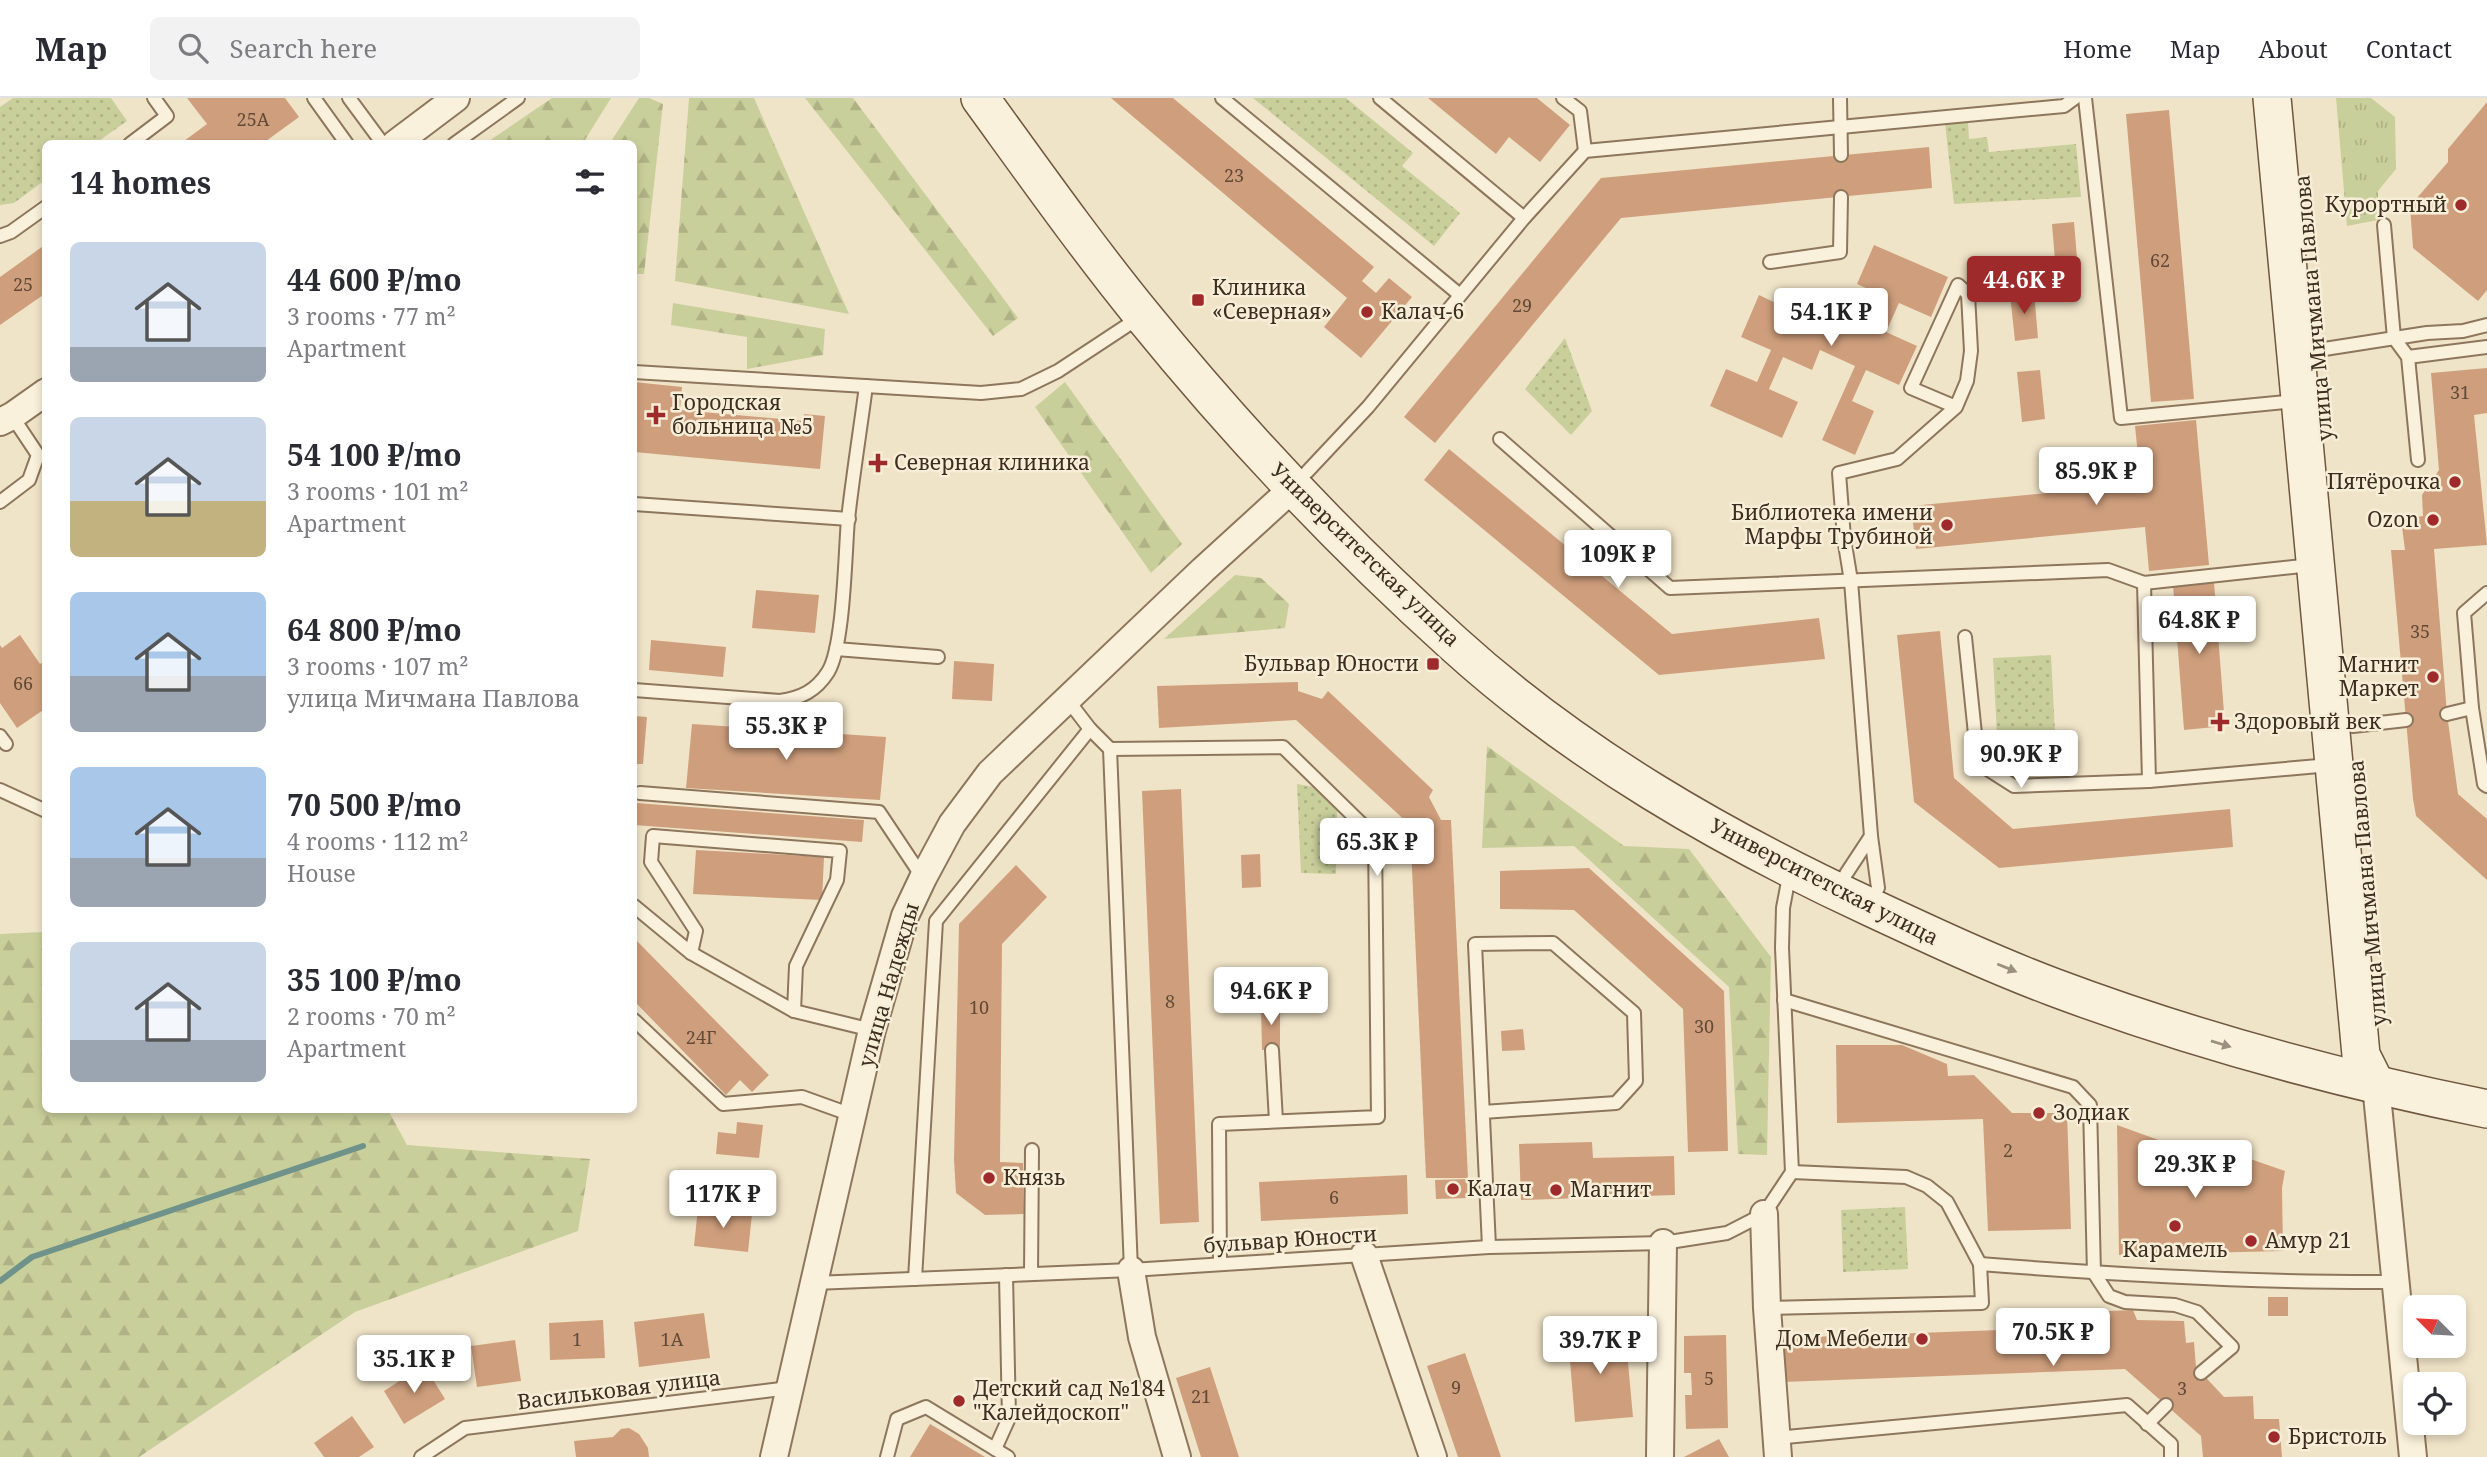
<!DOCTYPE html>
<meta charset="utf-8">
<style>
:root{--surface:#fff;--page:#f2f2f3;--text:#2b2b33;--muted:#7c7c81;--line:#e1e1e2;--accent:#9e2a2b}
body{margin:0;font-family:"Noto Serif",serif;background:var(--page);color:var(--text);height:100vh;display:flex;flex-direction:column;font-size:26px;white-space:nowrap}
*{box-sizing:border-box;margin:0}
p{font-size:23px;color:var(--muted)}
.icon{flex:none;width:38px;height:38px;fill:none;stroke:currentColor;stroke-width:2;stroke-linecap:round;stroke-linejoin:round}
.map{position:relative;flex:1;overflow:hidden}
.side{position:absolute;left:42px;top:42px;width:595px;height:973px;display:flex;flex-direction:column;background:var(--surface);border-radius:10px;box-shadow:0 4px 10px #0003}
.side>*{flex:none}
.needle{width:46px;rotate:294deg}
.tools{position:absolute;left:2403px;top:1197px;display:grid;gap:14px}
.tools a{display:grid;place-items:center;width:63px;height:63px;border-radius:10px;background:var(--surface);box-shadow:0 4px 10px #0003;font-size:35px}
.price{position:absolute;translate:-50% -60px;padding:0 16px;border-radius:7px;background:#fff;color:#222;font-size:23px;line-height:46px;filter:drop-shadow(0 2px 4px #0008)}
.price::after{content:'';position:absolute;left:50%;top:42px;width:21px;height:16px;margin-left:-10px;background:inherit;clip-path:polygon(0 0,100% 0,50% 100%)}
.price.active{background:var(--accent);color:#fff}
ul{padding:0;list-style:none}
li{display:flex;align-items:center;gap:21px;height:175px;padding:0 28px}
li span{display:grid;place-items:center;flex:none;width:196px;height:140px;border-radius:10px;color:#555}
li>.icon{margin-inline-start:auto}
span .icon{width:84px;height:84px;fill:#fffc;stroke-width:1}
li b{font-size:30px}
h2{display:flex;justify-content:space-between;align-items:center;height:84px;padding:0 28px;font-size:30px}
header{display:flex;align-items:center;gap:42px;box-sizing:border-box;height:98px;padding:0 35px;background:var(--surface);border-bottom:2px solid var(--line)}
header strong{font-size:33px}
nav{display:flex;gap:38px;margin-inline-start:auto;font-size:24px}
.search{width:490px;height:63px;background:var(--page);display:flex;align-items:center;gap:18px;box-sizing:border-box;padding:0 24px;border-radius:10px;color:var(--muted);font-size:26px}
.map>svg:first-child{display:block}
.grass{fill:url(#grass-tufts)}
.forest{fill:url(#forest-firs)}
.park{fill:url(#park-dots)}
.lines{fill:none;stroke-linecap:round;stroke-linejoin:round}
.stream{stroke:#6f938a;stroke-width:6}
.building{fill:#cf9f7d}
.service-casing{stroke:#8d765c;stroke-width:16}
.minor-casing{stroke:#8d765c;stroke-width:30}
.secondary-casing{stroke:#6f573f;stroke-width:40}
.service{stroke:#faf1dc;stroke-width:12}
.minor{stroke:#faf1dc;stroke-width:26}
.secondary{stroke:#faf1dc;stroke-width:37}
.oneway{fill:#9c907e}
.poi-dot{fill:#9e2a2b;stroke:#f7eed8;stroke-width:2.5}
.labels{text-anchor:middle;stroke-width:5;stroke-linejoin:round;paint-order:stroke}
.number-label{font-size:18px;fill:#624a37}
.poi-label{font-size:21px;fill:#3d2e20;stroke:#f7eed8;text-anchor:start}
.street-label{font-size:21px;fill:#3d2e20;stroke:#f7eed8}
</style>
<header>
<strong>Map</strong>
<div class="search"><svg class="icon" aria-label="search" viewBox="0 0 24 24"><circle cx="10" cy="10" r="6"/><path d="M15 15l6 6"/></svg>Search here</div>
<nav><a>Home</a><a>Map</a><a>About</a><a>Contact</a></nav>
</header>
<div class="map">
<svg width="2487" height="1359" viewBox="0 0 2487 1359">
<defs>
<pattern id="grass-tufts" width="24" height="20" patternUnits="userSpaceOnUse" patternTransform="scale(1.75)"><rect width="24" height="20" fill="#c9cf9b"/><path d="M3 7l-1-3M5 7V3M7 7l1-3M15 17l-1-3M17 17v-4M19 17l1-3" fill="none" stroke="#aeb285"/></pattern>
<pattern id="forest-firs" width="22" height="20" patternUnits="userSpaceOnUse" patternTransform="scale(1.75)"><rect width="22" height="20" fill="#c9cf9b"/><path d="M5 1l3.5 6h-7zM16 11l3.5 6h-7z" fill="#aeb285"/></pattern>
<pattern id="park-dots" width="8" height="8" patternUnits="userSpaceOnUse" patternTransform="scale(1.75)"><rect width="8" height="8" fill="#c9cf9b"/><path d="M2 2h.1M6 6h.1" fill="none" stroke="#aeb285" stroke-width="1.8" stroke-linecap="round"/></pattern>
</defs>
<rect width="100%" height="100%" fill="#f0e4c8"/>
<polygon class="grass" points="2336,0 2371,0 2395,19 2396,71 2378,93 2378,122 2347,128"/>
<g class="forest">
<polygon points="552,0 611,0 583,45 486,45"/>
<polygon points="639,0 649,0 663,6 644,176 634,176 634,46 610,45"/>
<polygon points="689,0 754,0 849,216 675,183"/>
<polygon points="805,0 853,0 1018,220 993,238"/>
<polygon points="673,205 825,231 823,257 747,271 747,239 671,227"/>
<polygon points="1065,284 1182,446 1151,475 1035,309"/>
<polygon points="1235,477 1261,480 1289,506 1285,530 1164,541"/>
<polygon points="1487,648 1624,748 1689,751 1771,859 1767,1057 1738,1056 1729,889 1574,748 1482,750"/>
<polygon points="45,834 46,1012 388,1012 407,1047 590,1061 578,1133 355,1214 139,1359 0,1359 0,836"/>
</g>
<g class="park">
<polygon points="13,0 111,0 127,23 96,45 46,46 45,82 14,105 0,107 0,9"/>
<polygon points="1253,0 1346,0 1413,55 1402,68 1460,115 1434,148"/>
<polygon points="1968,23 1969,41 1987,39 1989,54 2076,46 2081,99 1954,106 1945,25"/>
<polygon points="1565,240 1592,313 1571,337 1525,291"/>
<polygon points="2051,557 2055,635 1997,638 1993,560"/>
<polygon points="1297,686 1320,690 1337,712 1336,776 1301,775"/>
<polygon points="1905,1109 1908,1171 1843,1174 1841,1112"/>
</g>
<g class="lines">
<polyline class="stream" points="0,1183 32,1159 363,1048"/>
</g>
<g class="building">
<polygon points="187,0 285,0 299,19 262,46 180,46 207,26"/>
<polygon points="1111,0 1173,0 1374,169 1362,183 1376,195 1389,180 1412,199 1361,260 1324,229 1347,200"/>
<polygon points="1428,0 1537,0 1570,27 1540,64 1509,39 1496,56"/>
<polygon points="2487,4 2487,192 2478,203 2413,150 2410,108 2448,64 2448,51"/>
<polygon points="2169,12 2194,301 2151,304 2126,16"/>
<polygon points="1929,49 1932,90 1621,120 1435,345 1404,319 1601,80"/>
<polygon points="2074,124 2077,160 2055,162 2052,126"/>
<polygon points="46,146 46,195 0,227 0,179"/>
<polygon points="1874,147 1948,179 1931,219 1899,205 1886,234 1917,248 1899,287 1866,272 1852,303 1874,313 1855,357 1822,342 1855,268 1820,252 1812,272 1783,259 1769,291 1798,304 1782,340 1710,308 1726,271 1757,284 1771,252 1741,239 1759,197 1793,213 1801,196 1875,229 1888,200 1857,186"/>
<polygon points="2034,194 2038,240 2015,243 2010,196"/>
<polygon points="2487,270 2487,315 2474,317 2487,447 2434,451 2447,616 2458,696 2487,721 2487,782 2416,718 2413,701 2391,452 2405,452 2401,421 2423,418 2422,397 2439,372 2431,275"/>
<polygon points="2040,272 2045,321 2022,324 2017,274"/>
<polygon points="634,284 682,289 680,312 803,323 804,316 825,318 820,371 634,354"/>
<polygon points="2196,322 2209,467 2149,473 2145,429 1916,451 1911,408 2141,386 2135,328"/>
<polygon points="1449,351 1672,536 1819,520 1825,561 1659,577 1424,382"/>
<polygon points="2214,484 2225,628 2184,632 2173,487"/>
<polygon points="756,492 819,497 815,535 752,530"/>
<polygon points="1940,533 1954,680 2013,731 2230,711 2233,749 1999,770 1914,704 1897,537"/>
<polygon points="20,537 40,566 46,562 46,610 17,630 0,605 0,547 2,550"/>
<polygon points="651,542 726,549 723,579 649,572"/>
<polygon points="954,563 994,566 992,603 952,601"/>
<polygon points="1298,584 1298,593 1322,601 1328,593 1433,692 1429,699 1441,722 1451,722 1468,1080 1426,1080 1410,727 1296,622 1159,630 1157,588"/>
<polygon points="634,618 647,619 643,666 634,666"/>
<polygon points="692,626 886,639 880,702 686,690"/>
<polygon points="1181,691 1199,1124 1160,1126 1142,693"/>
<polygon points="636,705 864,722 862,744 634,727"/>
<polygon points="696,752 824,759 822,802 693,796"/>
<polygon points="1260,756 1261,789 1242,790 1241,757"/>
<polygon points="1016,767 1047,799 1002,846 1000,1064 1023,1065 1024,1116 985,1117 956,1095 954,1062 959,826"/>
<polygon points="1589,770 1724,893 1728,1053 1688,1054 1683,911 1574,812 1500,811 1500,773"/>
<polygon points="634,840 769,977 752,994 740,982 726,997 634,903"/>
<polygon points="1261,906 1280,906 1280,951 1262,952"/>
<polygon points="1523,931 1525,952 1502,953 1501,933"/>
<polygon points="1836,947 1902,947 1947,966 1948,978 1974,977 2012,1015 2067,1015 2071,1131 1988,1133 1983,1021 1837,1025"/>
<polygon points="737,1024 763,1027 759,1060 716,1056 718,1034 736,1036"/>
<polygon points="2117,1027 2200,1057 2233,1055 2285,1073 2282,1090 2283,1153 2119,1157"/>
<polygon points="1592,1044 1593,1060 1674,1058 1675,1097 1521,1102 1519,1046"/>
<polygon points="1407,1077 1408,1116 1261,1123 1259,1084"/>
<polygon points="1470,1081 1470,1100 1436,1101 1435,1082"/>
<polygon points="698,1110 752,1116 748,1154 694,1148"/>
<rect x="2268" y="1199" width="20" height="19"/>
<polygon points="2133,1212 2137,1222 2184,1223 2186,1245 2194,1244 2196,1269 2224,1299 2253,1298 2254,1321 2279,1321 2282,1359 2203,1359 2201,1338 2125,1271 1783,1284 1781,1240 2084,1229 2084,1214"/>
<polygon points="704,1215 710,1260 639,1269 634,1224"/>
<polygon points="603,1222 605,1260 550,1262 549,1225"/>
<polygon points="1625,1232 1633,1319 1575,1324 1568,1238"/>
<polygon points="1726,1237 1728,1330 1686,1331 1685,1297 1692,1297 1691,1275 1684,1275 1684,1238"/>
<polygon points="515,1242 521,1283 477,1289 471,1248"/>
<polygon points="1465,1255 1501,1359 1458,1359 1427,1268"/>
<polygon points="424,1267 445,1301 404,1326 384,1293"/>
<polygon points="1210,1269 1239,1359 1201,1359 1176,1280"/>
<polygon points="352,1318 374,1349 359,1359 324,1359 314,1345"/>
<polygon points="930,1326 985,1359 910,1359"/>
<polygon points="629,1330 639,1336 648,1350 649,1359 576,1359 574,1343 613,1339 621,1331"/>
<polygon points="1719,1341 1729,1359 1684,1359"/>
</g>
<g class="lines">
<defs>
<g id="service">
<polyline points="314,0 347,46"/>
<polyline points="349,0 383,46"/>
<polyline points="1222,0 1460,197"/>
<polyline points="1380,0 1524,120"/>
<polyline points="1563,0 1580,13 1585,53"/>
<polyline points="1840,0 1841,57"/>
<polyline points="2085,0 2121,320 2296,303"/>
<polyline points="130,46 167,18 154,0"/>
<polyline points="454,46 518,0"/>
<polyline points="2384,127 2394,240 2408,259 2418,362"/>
<polyline points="0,138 11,134 46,109"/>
<polyline points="1770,164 1840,154 1841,99"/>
<polyline points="2318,252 2427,235 2463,233 2487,227"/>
<polyline points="2408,259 2487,249"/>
<polyline points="634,274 981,295 1021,291 1058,273 1140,219"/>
<polyline points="1500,341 1670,490 2108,472 2144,485 2311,467"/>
<polyline points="1307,374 1368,309 1524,120 1585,53 2064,8 2075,0"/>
<polyline points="0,404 29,382 38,357 12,318"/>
<polyline points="634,406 849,421"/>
<polyline points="2144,485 2149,683"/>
<polyline points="2487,495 2464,515 2472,610 2484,686 2487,688"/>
<polyline points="1965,539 1978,665 2014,688 2149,683 2330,667"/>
<polyline points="836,551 938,559"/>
<path d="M634 592 780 603C801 600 816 593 828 574 844 548 845 456 848 421 853 377 860 333 866 288"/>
<polyline points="1067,601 1090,631 1110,651 1131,1172"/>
<polyline points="2447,616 2472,610"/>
<polyline points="2353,628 2406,622"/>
<polyline points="0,638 6,646"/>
<polyline points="1110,651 1283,649 1375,739 1378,1019 1219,1026 1220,1166"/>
<polyline points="0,692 46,713"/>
<polyline points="640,695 879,714 923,780"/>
<polyline points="1846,776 1871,738"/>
<polyline points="1878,790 1871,738 1851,483 1844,440 1839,375 1897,361 1956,309 1967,283 1971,253 1968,196 1958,187 1911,290 1956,309"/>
<polyline points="634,808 691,855 794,913 872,932"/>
<polyline points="691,855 696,833 651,764 653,738 840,753 837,782 796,868 794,913"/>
<polyline points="1784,902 2073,989 2090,1007 2094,1175 2109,1198 2125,1204 2175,1207 2197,1214 2232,1249 2201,1275"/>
<polyline points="634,922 723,1006 802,999 852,1017"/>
<polyline points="1272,952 1276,1023"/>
<polyline points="1483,1014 1616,1005 1636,983 1634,915 1553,845 1475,846 1489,1149"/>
<path d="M1980 1166C2119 1177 2257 1185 2395 1184"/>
<polyline points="1031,1176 1032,1052"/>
<polyline points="915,1181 936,823 1090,631"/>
<polyline points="814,1185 1131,1172 1489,1149 1663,1145 1727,1135 1764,1116 1792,1074 1782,850 1783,810 1790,773"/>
<polyline points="1767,1210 1982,1205 1980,1166 1947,1104 1927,1088 1906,1079 1792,1074"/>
<polyline points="2147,1326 2166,1307"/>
<polyline points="1776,1340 2127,1307 2171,1346 2171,1359"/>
<polyline points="995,1351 1009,1320 1006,1177"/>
<polyline points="421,1359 465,1330 789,1290"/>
<polyline points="887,1359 897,1321 926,1309 1008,1359"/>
</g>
<g id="minor">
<polyline points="395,46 456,0"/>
<polyline points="0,324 12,318 46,294"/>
<polyline points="2376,987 2413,1359"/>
<polyline points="1764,1116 1767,1210 1778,1359"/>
<polyline points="1364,1157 1433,1359"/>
<polyline points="1131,1172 1142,1239 1177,1359"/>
<polyline points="774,1359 872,932 905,818 923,780 952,726 990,675 1203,472 1293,390"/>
<polyline points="1660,1359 1663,1145"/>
</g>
<g id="secondary">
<path d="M980 0C1033 73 1086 148 1143 218 1238 335 1341 444 1453 545 1576 657 1723 741 1872 810 1932 838 1992 866 2053 889 2194 942 2339 981 2487 1011"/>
<polyline points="2272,0 2361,957 2376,987"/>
</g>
</defs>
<use href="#service" class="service-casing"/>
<use href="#minor" class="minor-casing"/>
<use href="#secondary" class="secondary-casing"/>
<use href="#service" class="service"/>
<use href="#minor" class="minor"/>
<use href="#secondary" class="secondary"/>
</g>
<defs><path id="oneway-solid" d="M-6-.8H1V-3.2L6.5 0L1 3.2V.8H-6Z" transform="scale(1.75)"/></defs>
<g class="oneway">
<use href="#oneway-solid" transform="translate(2007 870) rotate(22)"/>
<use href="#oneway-solid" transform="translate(2221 946) rotate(17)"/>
</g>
<g class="poi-dot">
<circle cx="2461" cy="107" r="7"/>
<rect x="1191" y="195" width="14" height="14" rx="3.5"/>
<circle cx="1367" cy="214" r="7"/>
<path d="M652.5 306.5h7v7h7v7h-7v7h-7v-7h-7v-7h7z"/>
<path d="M874.5 354.5h7v7h7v7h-7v7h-7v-7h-7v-7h7z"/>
<circle cx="2455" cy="384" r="7"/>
<circle cx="2433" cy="422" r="7"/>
<circle cx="1947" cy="427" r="7"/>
<rect x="1426" y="559" width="14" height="14" rx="3.5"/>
<circle cx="2433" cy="579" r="7"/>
<path d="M2216.5 613.5h7v7h7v7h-7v7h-7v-7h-7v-7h7z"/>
<circle cx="2039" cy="1015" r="7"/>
<circle cx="989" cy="1080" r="7"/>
<circle cx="1453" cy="1091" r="7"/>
<circle cx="1556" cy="1092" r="7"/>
<circle cx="2175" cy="1128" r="7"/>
<circle cx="2251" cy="1143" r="7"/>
<circle cx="1922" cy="1241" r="7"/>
<circle cx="959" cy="1303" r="7"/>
<circle cx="2274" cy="1339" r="7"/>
</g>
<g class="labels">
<g class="number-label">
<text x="253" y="28">25А</text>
<text x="1234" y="84">23</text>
<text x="2160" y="169">62</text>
<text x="23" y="193">25</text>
<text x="1522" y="214">29</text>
<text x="2460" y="301">31</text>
<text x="2420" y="540">35</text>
<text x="23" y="592">66</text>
<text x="1170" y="910">8</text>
<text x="979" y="916">10</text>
<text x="1704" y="935">30</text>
<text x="701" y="946">24Г</text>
<text x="2008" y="1059">2</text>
<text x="1334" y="1106">6</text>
<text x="577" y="1248">1</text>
<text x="672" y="1248">1А</text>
<text x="1709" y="1287">5</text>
<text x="1456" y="1296">9</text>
<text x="2182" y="1297">3</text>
<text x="1201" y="1305">21</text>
</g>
<g class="poi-label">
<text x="2447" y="114" text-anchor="end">Курортный</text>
<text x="1212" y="197">Клиника<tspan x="1212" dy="24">«Северная»</tspan></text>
<text x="1381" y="221">Калач-6</text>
<text x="672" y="312">Городская<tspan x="672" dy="24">больница №5</tspan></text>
<text x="894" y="372">Северная клиника</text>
<text x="2441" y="391" text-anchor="end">Пятёрочка</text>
<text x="1933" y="422" text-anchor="end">Библиотека имени<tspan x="1933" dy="24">Марфы Трубиной</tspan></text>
<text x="2419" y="429" text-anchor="end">Ozon</text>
<text x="1419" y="573" text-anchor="end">Бульвар Юности</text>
<text x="2419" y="574" text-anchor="end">Магнит<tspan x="2419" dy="24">Маркет</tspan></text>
<text x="2234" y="631">Здоровый век</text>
<text x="2053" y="1022">Зодиак</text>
<text x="1003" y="1087">Князь</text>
<text x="1467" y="1098">Калач</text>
<text x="1570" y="1099">Магнит</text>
<text x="2265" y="1150">Амур 21</text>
<text x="2175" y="1159" text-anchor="middle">Карамель</text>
<text x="1908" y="1248" text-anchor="end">Дом Мебели</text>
<text x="973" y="1298">Детский сад №184<tspan x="973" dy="24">"Калейдоскоп"</tspan></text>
<text x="2288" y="1346">Бристоль</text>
</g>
<g class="street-label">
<text transform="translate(2314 210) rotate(-95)" y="7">улица Мичмана Павлова</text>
<text transform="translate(1365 457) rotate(44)" y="7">Университетская улица</text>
<text transform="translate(1824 784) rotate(27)" y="7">Университетская улица</text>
<text transform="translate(2368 795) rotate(-95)" y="7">улица Мичмана Павлова</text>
<text transform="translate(889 887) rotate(-74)" y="7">улица Надежды</text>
<text transform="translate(1290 1142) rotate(-4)" y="7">бульвар Юности</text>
<text transform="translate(619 1292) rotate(-7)" y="7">Васильковая улица</text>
</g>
</g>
</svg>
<div class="tools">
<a><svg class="needle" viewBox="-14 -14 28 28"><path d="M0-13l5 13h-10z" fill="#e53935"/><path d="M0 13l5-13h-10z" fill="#7c7c81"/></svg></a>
<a><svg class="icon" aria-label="locate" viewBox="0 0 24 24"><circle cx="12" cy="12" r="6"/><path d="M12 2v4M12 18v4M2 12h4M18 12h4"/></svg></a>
</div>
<b class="price active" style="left:2024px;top:218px">44.6K ₽</b>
<b class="price" style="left:1831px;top:250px">54.1K ₽</b>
<b class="price" style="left:2096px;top:409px">85.9K ₽</b>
<b class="price" style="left:1618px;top:492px">109K ₽</b>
<b class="price" style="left:2199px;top:558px">64.8K ₽</b>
<b class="price" style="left:786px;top:664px">55.3K ₽</b>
<b class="price" style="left:2021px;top:692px">90.9K ₽</b>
<b class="price" style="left:1377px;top:780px">65.3K ₽</b>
<b class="price" style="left:1271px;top:929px">94.6K ₽</b>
<b class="price" style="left:2195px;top:1102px">29.3K ₽</b>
<b class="price" style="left:723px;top:1132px">117K ₽</b>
<b class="price" style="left:2053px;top:1270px">70.5K ₽</b>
<b class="price" style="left:1600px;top:1278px">39.7K ₽</b>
<b class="price" style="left:414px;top:1297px">35.1K ₽</b>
<section class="side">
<h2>14 homes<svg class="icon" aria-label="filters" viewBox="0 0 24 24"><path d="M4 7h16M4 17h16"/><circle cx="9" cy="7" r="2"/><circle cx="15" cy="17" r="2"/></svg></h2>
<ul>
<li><span style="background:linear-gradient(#c9d6e8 75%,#9aa5b1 0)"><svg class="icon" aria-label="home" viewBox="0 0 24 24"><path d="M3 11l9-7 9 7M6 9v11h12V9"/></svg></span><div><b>44 600 ₽/mo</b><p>3 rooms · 77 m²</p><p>Apartment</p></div></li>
<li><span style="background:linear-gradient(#c9d6e8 60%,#c2b280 0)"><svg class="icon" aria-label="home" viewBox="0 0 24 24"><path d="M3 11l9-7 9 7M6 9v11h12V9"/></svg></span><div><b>54 100 ₽/mo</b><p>3 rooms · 101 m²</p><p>Apartment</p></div></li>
<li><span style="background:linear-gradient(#a9c7e8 60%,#9aa5b1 0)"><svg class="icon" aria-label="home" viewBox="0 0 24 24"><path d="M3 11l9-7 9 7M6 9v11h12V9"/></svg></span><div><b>64 800 ₽/mo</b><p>3 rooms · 107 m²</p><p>улица Мичмана Павлова</p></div></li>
<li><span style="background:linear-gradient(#a9c7e8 65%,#9aa5b1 0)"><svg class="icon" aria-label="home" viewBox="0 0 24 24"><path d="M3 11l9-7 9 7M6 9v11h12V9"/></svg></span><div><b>70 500 ₽/mo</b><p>4 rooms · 112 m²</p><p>House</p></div></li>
<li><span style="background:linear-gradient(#c9d6e8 70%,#9aa5b1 0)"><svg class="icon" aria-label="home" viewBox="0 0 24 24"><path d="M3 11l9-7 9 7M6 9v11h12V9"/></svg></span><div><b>35 100 ₽/mo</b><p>2 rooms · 70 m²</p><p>Apartment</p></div></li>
</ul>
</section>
</div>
